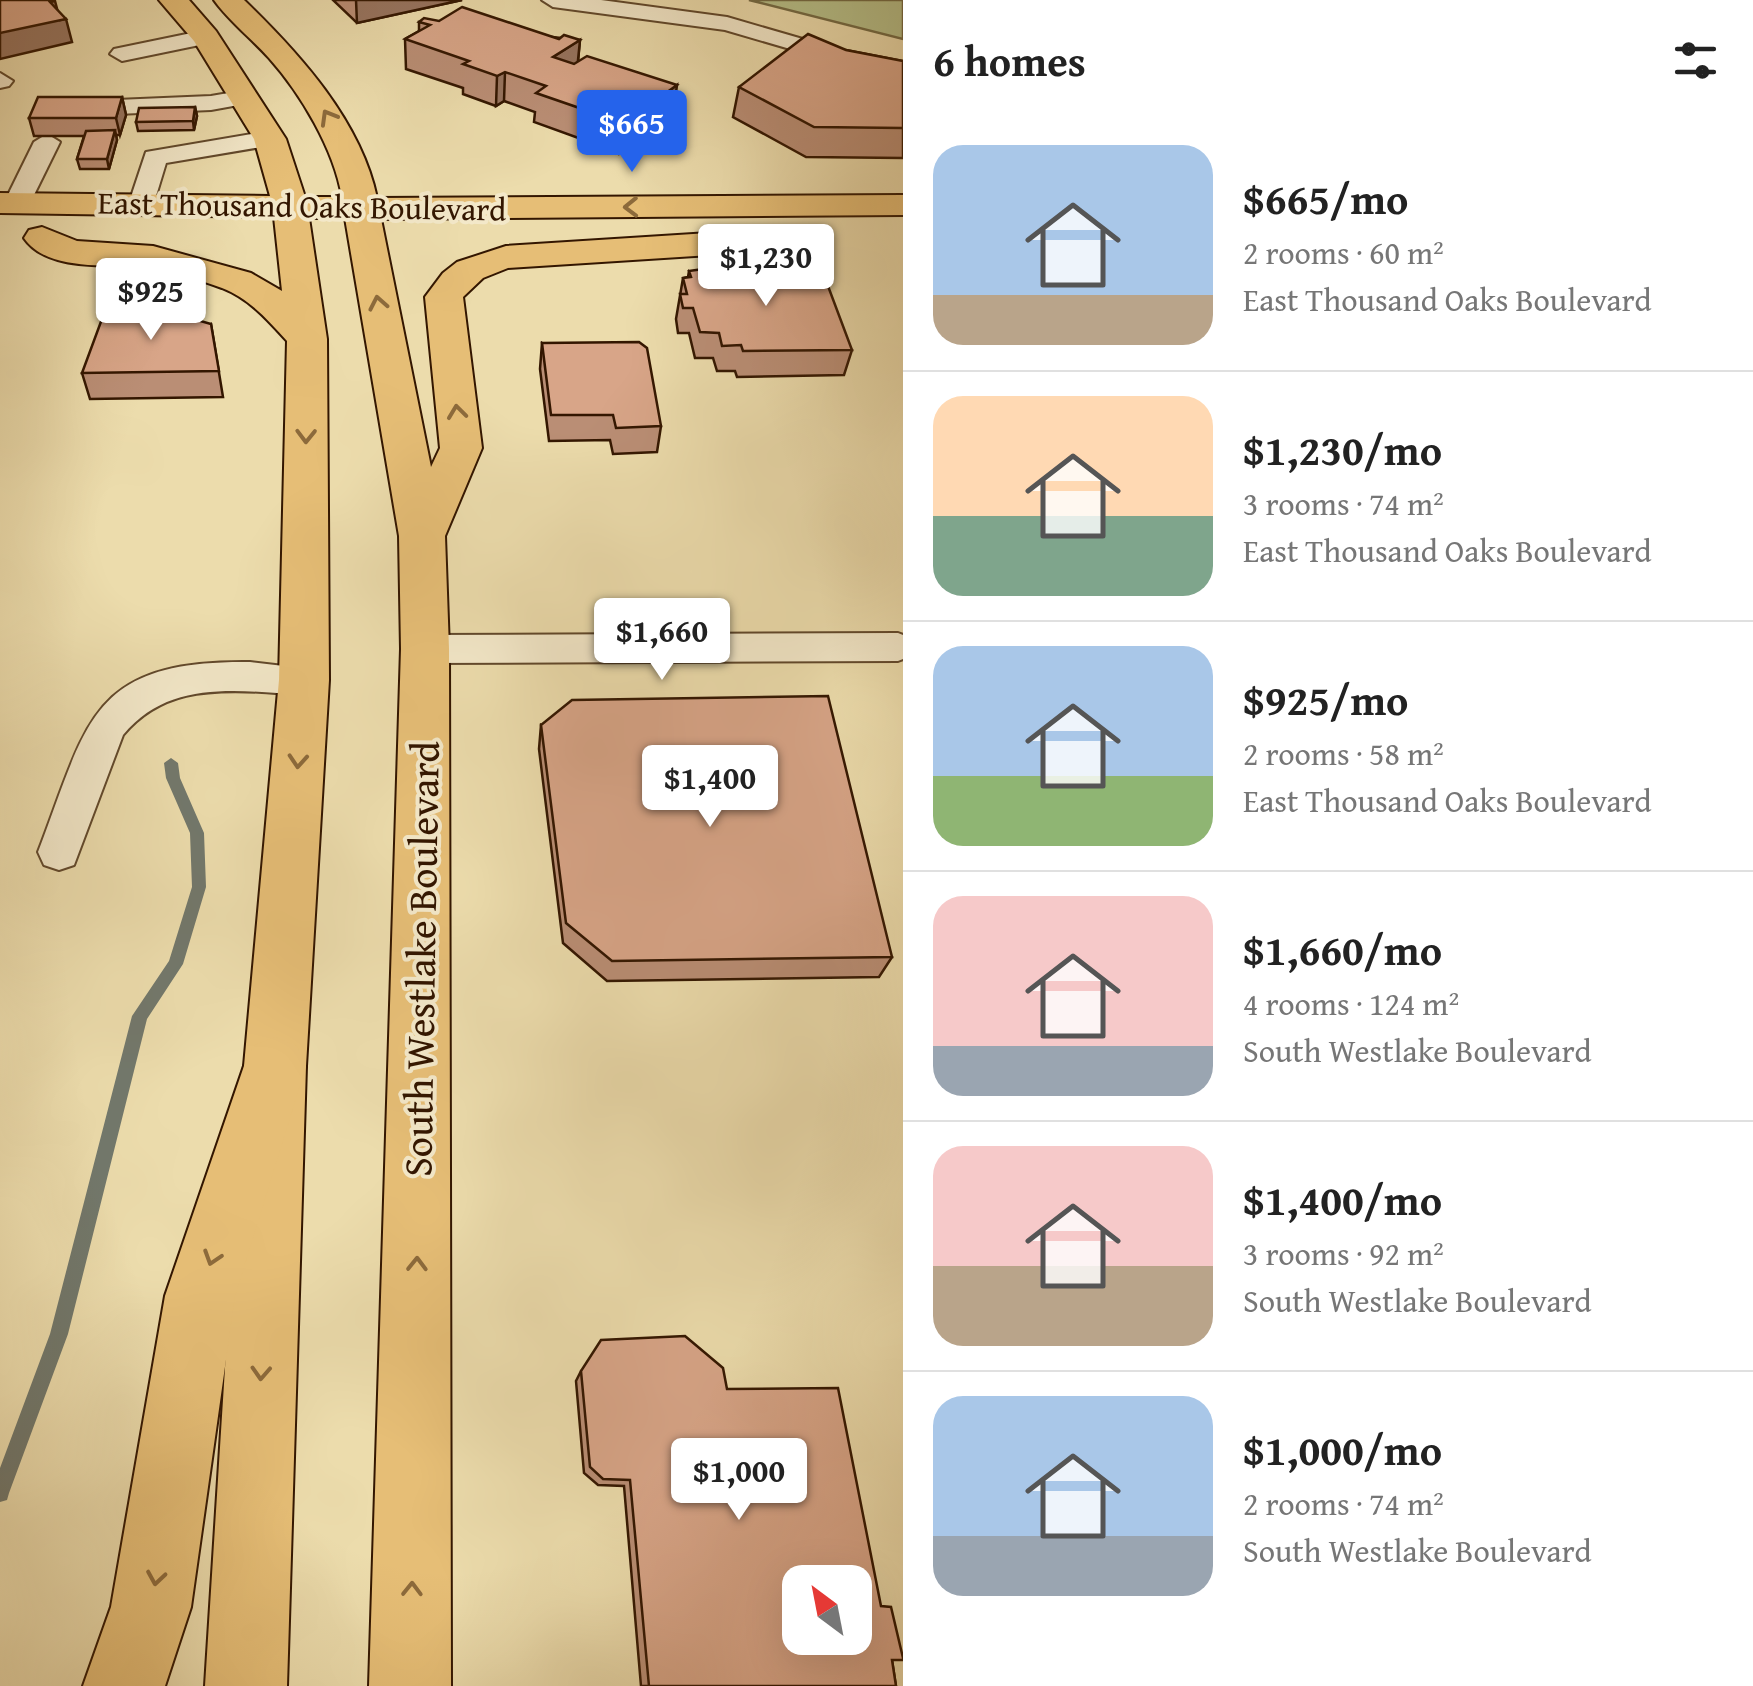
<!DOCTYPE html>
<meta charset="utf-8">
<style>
:root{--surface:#fff;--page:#f2f2f2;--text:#222;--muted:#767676;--line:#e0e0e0;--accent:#2563eb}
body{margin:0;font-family:"Gentium Book Plus",serif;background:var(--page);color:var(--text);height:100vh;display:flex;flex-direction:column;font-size:38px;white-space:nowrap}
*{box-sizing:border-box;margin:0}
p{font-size:32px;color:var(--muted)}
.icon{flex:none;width:55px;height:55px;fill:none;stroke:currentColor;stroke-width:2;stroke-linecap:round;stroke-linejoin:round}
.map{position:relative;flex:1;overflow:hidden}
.panel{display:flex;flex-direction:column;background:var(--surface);width:850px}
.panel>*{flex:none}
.needle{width:65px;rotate:328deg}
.buttons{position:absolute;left:782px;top:1565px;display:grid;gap:20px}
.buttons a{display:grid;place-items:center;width:90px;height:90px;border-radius:20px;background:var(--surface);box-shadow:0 10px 40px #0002;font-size:50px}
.price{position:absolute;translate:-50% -85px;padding:0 22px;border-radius:10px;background:#fff;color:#222;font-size:32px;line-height:65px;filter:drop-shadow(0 2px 5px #0008)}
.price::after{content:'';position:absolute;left:50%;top:60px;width:30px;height:22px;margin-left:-15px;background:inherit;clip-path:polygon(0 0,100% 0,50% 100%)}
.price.active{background:var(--accent);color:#fff}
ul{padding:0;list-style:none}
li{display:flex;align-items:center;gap:30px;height:250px;padding:0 30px}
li+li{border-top:2px solid var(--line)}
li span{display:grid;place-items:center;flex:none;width:280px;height:200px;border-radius:30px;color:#555}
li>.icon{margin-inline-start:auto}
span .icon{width:120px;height:120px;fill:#fffc;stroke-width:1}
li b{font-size:42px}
h2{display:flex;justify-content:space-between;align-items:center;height:120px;padding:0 30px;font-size:42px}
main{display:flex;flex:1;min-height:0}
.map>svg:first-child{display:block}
.green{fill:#b6c08a;stroke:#746b45;stroke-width:2.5}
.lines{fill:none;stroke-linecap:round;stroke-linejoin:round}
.stream{fill:#72786c;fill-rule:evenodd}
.minor-casing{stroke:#61482b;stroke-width:4}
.major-casing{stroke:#331600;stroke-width:4}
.highway-casing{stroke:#331600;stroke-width:4}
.minor{fill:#f3e8c9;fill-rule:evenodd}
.major{fill:#e6be76;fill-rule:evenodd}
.highway{fill:#e6be76;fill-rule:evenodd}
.wall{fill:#ba8e75;stroke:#331600;stroke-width:2.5}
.shaded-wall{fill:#97745f;stroke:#331600;stroke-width:2.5}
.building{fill:#d8a588;stroke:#331600;stroke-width:2.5;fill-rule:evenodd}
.oneway{stroke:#8c6a3b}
.labels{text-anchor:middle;stroke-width:8;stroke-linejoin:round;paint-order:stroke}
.far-street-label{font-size:32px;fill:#331600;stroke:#f3e8c9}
.street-label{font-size:40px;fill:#331600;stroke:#f3e8c9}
</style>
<main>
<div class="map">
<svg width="903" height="1686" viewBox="0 0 903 1686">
<rect width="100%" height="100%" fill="#ecdcac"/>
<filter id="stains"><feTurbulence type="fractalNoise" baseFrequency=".002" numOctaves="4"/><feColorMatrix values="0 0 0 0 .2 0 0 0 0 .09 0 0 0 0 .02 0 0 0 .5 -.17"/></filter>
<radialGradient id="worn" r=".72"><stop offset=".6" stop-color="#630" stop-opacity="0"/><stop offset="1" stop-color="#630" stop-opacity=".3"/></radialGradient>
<polygon class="green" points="749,0 903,0 903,39"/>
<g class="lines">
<polygon class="stream" points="171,758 178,763 180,778 204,833 206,887 183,964 147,1019 68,1334 9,1493 7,1500 0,1502 0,1468 50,1334 132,1016 169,961 192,887 190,833 166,778 164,763"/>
<defs>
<g id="minor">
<polygon points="542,0 601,0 727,17 903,68 903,82 725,30 553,7"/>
<polygon points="206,30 214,32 217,37 214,42 122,61 110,54 114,49"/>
<polygon points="0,73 13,81 9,86 0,88"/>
<polygon points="246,90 258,97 255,102 211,110 69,116 57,109 69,102 211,96"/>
<polygon points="270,131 279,134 283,139 279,144 166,163 152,209 142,211 129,203 146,152"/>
<polygon points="47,134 60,142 30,203 17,211 7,209 4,203 34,142"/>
<polygon points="898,633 903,635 903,659 898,661 425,663 412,659 406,649 412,639 425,635"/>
<path d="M250 662 318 670 323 680 318 690C299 696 281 693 262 692 208 689 160 691 123 735L74 865 59 870 44 865 38 852C88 722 89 660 250 662Z"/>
</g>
<path id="major" d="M159 0H189L216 31 286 139 305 197H342C334 149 301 94 269 58 251 38 229 21 214 0H244C299 53 361 121 377 198L903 195V215L381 219 431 467 440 448 425 297 443 273 457 262 506 246 773 229 786 232 791 240 786 248 773 251 508 268 483 278 463 297 482 448 445 536 449 649 451 1686H369L401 649 399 536 345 218H309L327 339 329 680 306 1066 287 1686H205L244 1066 279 680 287 341C268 320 250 299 222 288 200 280 172 271 148 268 111 263 48 273 24 238L29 230 42 227 77 241 153 246 251 273 282 291 274 217 0 213V193L270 196 254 139 194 41Z"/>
<polygon id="highway" points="275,1037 297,1046 306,1066 235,1296 191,1607 165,1686 83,1686 111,1607 165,1296 244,1066 253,1046"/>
</defs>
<use href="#minor" class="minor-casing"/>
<use href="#major" class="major-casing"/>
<use href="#highway" class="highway-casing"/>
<use href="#minor" class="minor"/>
<use href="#major" class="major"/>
<use href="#highway" class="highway"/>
</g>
<g class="wall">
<polygon points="333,0 462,0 357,23"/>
<polygon points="419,22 580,40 578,62 673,115 664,122 662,135 655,140 643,136 620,153 534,122 535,112 504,101 496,106 463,94 463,88 406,69 405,39 419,31"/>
<polygon points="846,50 903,61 903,158 806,157 733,117 739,87"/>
<polygon points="122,97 126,115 120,135 116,135 117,140 109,169 80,169 77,159 84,136 34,136 29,118"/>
<polygon points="195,107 197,116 194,130 138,131 136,122"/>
<polygon points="689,271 852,350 844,375 737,377 735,371 717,371 713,358 695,358 689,333 678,333 676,319 683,278 688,277"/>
<polygon points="211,324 223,397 90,399 82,373"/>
<polygon points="542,343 661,426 657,452 613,454 610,440 549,441 540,369"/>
<polygon points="541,725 892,957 879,977 607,981 563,943 539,749"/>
<polygon points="581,1371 727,1389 892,1660 896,1686 641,1686 624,1486 598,1485 584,1473 576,1381"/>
</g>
<g class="shaded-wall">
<polygon points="356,0 462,0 357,23"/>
<polygon points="55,1 60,20 66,19 72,42 0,59 0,33 50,2"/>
<polygon points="580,40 577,70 553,57"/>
<polygon points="505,72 504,101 496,106 497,76"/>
<polygon points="677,85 673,115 664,122 662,135 655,140 659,110 655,101"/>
<polygon points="122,97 126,115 120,135 116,118"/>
<polygon points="647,106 643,136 620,153 623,123"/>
<polygon points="195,107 197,116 194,130 193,121"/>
<polygon points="115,130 117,140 109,169 107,159"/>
</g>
<g class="building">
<polygon points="0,0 55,0 50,2 66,19 0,33"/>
<polygon points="462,7 559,39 564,35 580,40 553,57 574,64 587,56 677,85 655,101 666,105 659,110 647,106 623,123 536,93 546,86 505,72 497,76 463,64 469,61 405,39 430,25 419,22 424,18 439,21"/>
<polygon points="808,34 846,50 903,61 903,128 814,127 739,87"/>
<polygon points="38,97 122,97 116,118 29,118"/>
<polygon points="195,107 193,121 136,122 139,108"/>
<polygon points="115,130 107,159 77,159 86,131"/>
<polygon points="710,268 822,270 852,350 743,351 741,345 722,346 719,333 700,332 693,308 683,308 680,294 687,294 683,278 691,277 689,271"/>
<polygon points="106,308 162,310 211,324 219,371 82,373"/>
<polygon points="639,342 647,348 661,426 616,428 613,415 551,415 542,343"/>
<polygon points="828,696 892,957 612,961 566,923 541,725 572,700"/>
<path d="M685 1336 723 1368 727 1389 838 1388 881 1606 891 1607 903 1658V1660H892L896 1686H649L630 1480 603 1479 590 1467 581 1371 601 1340ZM800 1582H855V1638H800Z"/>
</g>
<defs><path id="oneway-chevron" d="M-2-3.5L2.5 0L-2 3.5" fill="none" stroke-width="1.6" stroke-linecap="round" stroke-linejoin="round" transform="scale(2.5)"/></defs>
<g class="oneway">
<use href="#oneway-chevron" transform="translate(328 117) rotate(-120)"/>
<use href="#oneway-chevron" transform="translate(631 207) rotate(179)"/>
<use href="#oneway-chevron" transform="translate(378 303) rotate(-101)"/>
<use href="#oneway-chevron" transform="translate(457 412) rotate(-97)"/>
<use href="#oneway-chevron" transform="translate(306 436) rotate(91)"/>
<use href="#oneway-chevron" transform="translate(298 761) rotate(94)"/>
<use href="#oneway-chevron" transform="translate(212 1258) rotate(108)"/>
<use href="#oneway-chevron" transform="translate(417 1264) rotate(-89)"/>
<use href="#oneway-chevron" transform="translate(261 1373) rotate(93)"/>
<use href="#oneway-chevron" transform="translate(156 1578) rotate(99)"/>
<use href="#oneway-chevron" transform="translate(412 1589) rotate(-89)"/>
</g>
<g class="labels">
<g class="far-street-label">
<text transform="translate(302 206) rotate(1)" y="11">East Thousand Oaks Boulevard</text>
</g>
<g class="street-label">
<text transform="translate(421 959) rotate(-89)" y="14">South Westlake Boulevard</text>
</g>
</g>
<rect width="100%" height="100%" filter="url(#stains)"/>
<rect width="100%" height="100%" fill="url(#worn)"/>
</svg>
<div class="buttons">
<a><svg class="needle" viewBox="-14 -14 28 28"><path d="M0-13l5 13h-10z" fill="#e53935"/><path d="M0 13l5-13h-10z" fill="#767676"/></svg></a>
</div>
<b class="price active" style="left:632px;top:175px">$665</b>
<b class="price" style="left:766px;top:309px">$1,230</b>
<b class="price" style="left:151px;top:343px">$925</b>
<b class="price" style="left:662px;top:683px">$1,660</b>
<b class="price" style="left:710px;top:830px">$1,400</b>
<b class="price" style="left:739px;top:1523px">$1,000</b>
</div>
<section class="panel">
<h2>6 homes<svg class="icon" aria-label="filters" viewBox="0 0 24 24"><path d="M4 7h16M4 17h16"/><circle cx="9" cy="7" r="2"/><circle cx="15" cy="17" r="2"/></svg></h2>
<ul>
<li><span style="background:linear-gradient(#a9c7e8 75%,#b9a48a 0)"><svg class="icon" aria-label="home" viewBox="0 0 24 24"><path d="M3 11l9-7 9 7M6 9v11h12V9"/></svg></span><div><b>$665/mo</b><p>2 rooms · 60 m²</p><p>East Thousand Oaks Boulevard</p></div></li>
<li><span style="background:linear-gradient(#ffd9b3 60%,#7fa58c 0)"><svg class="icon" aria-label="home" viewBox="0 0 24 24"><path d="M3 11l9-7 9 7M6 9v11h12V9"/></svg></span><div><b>$1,230/mo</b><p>3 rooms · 74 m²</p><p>East Thousand Oaks Boulevard</p></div></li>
<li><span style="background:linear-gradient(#a9c7e8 65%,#8fb573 0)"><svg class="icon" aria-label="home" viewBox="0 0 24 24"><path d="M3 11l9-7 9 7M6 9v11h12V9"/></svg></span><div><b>$925/mo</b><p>2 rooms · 58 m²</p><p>East Thousand Oaks Boulevard</p></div></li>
<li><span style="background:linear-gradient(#f6c9c9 75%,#9aa5b1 0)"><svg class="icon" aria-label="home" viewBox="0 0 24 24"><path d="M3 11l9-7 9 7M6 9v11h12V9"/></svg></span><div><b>$1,660/mo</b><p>4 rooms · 124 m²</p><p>South Westlake Boulevard</p></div></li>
<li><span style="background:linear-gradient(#f6c9c9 60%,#b9a48a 0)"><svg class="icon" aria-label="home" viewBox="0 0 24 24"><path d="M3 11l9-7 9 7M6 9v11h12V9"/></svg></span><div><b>$1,400/mo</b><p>3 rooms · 92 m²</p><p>South Westlake Boulevard</p></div></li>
<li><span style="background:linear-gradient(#a9c7e8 70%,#9aa5b1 0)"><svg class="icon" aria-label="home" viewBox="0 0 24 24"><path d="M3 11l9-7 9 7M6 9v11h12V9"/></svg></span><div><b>$1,000/mo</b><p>2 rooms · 74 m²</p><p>South Westlake Boulevard</p></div></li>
</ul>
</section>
</main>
